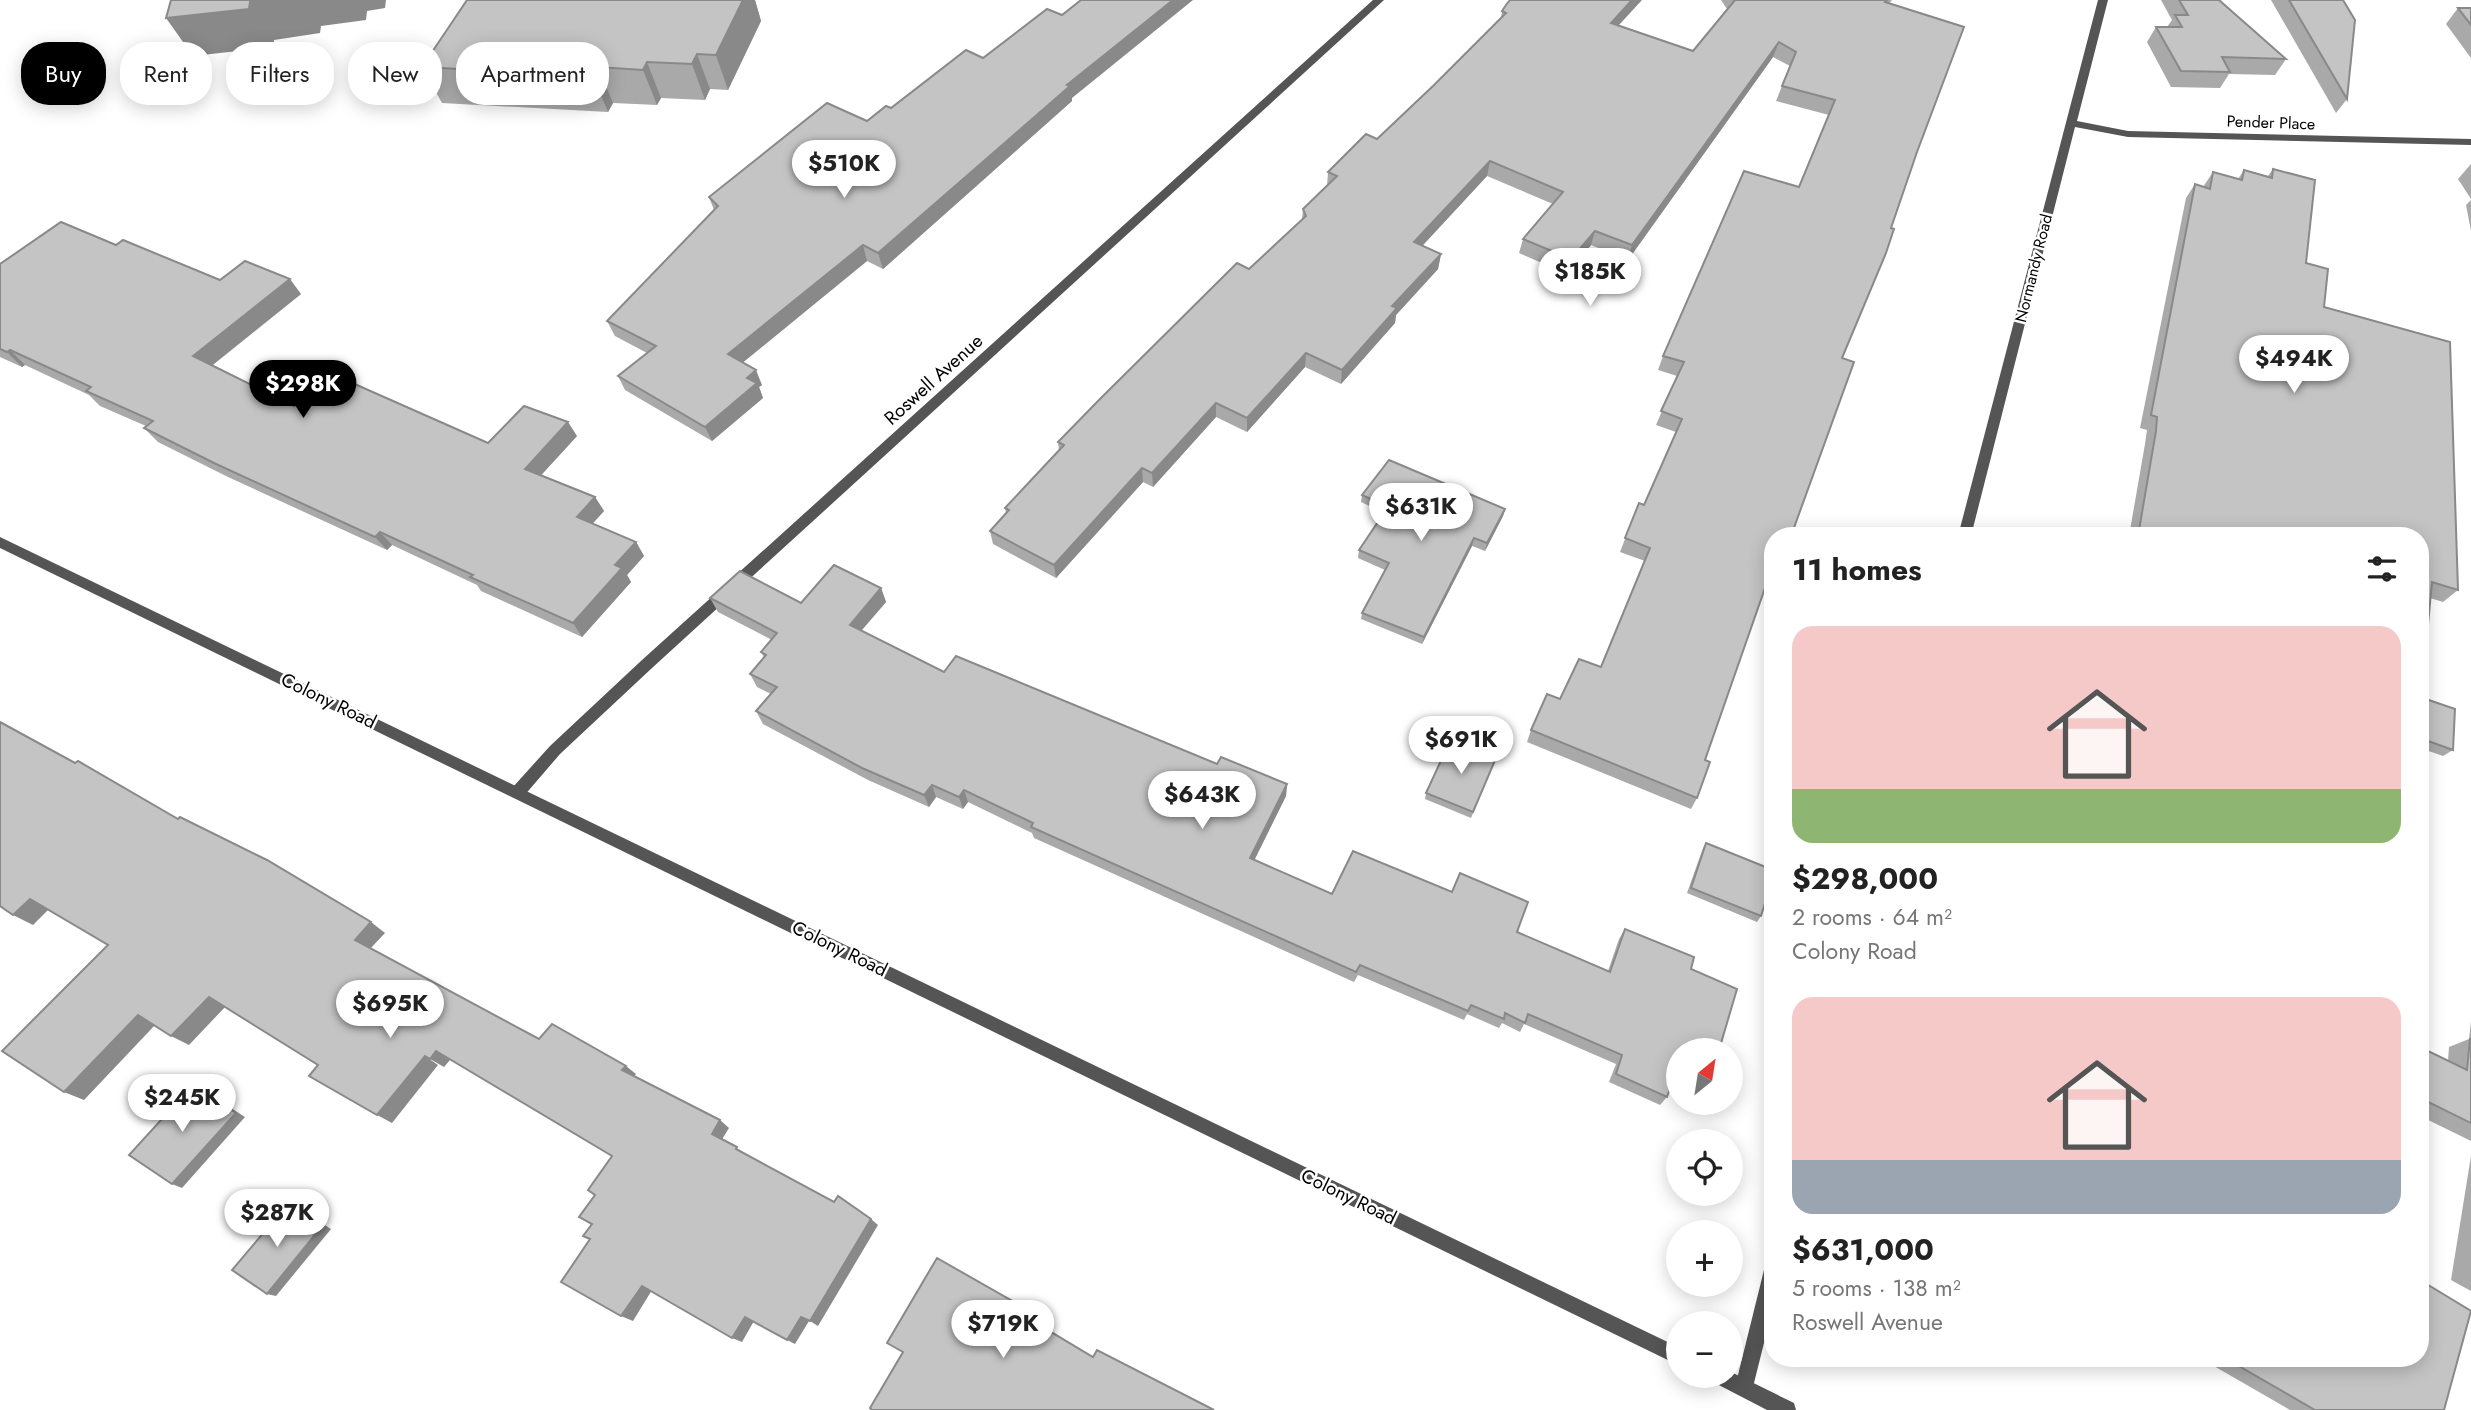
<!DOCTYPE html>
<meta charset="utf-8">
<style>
:root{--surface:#fff;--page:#f6f6f6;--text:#222;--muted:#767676;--accent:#000}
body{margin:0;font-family:Jost,sans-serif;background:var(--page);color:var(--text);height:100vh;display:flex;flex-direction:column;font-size:26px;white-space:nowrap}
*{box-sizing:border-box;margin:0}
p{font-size:23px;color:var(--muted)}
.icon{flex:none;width:38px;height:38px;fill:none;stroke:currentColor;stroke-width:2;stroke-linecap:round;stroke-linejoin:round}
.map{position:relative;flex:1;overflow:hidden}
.side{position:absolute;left:1764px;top:527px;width:665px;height:840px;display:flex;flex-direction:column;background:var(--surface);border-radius:28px;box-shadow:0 4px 18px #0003}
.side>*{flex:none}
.guide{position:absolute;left:21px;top:42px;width:665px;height:63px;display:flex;gap:14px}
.needle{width:46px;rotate:30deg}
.fabs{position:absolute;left:1666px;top:1038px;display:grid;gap:14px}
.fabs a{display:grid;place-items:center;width:77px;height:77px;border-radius:50%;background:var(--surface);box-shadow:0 4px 18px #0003;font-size:35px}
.price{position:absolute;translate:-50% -60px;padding:0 16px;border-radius:24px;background:#fff;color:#222;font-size:23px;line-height:46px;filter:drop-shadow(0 2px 4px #0008)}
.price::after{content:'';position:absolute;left:50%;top:42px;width:21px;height:16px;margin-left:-10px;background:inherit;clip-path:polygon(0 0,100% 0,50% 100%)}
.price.current{background:var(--accent);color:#fff}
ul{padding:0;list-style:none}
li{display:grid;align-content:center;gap:14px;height:371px;padding:0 28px}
li span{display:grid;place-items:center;height:217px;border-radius:21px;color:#555}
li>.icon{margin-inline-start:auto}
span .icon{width:126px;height:126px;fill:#fffc;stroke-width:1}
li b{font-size:30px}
h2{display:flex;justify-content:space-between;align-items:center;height:84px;padding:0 28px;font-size:30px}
.pill{padding:0 24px;border-radius:28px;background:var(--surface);box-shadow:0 4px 18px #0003;font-size:24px;line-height:63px}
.pill.current{background:var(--accent);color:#fff}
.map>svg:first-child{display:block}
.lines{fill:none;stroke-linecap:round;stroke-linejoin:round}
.minor{fill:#555;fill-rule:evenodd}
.tertiary{fill:#555;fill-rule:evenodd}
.wall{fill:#a9a9a9}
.shaded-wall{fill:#898989}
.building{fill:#c4c4c4;stroke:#898989;stroke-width:2}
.labels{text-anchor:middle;stroke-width:5;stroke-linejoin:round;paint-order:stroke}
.far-street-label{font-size:16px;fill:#000;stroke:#fff}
.street-label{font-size:19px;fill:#000;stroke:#fff}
</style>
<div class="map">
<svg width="2471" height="1410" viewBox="0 0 2471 1410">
<rect width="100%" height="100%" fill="#fff"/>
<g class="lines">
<g class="minor">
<polygon points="1373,0 1384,0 652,668 560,754 523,797 518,798 513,797 511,792 513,787 550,746 642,660"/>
<polygon points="2098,0 2108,0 2077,121 2128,131 2471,139 2471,145 2128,137 2075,127 1971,536 1958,536"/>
<polygon points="1773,1261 1773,1307 1753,1387 1751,1394 1744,1396 1737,1394 1735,1387 1764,1270 1767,1264"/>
</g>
<g class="tertiary">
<polygon points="0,537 1678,1347 1678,1365 0,548"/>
<polygon points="1731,1372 1794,1403 1796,1410 1767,1410 1713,1382 1710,1376 1731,1376"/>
</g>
</g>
<g class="wall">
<polygon points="467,0 755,0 761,21 728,90 710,89 705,100 661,98 657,105 613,103 608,112 442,103 422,67"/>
<polygon points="1721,0 1892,0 1889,4 1917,152 1842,358 1791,536 1773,536 1705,760 1697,798 1691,809 1527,742 1531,730 1560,699 1601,667 1645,561 1620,552 1639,503 1644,505 1676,432 1656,425 1677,376 1658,370 1663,356 1799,187 1829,115 1776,101 1790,66 1773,57 1628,260 1591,245 1567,274 1519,253 1523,239 1553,204 1487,176 1422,246 1441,254 1438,269 1396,315 1395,323 1341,384 1305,367 1247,432 1216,417 1153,487 1143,482 1056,578 993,544 990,531 1006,513 1005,508 1059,451 1058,442 1249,269 1302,219 1303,209 1327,186 1328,172 1377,139 1433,86 1501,18 1502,11 1619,26 1693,51 1727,9"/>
<polygon points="2161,0 2219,0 2286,59 2275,75 2229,74 2220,88 2171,87 2147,42 2156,27 2167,27 2172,20"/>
<polygon points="2271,0 2343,0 2347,99 2336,113"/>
<polygon points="2458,8 2471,8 2471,58 2446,24"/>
<polygon points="1072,98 1072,101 883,269 867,261 743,362 762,385 759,387 763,398 712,441 625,390 618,376 647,353 615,336 607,321 714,210 709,197 867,121 891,108"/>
<polygon points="2471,164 2471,199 2458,179"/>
<polygon points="2273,169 2306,263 2324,307 2458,590 2443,602 2430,598 2425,656 2420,660 2420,536 2129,536 2145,444 2147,430 2140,428 2186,198 2195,184 2203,187 2213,172 2238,179 2244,170 2268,176"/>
<polygon points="2471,200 2471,231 2466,205"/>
<polygon points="116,245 220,280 301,294 213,365 294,406 488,443 577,436 541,475 595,497 604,511 592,524 636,542 644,556 627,575 631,582 582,637 481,591 477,585 392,545 387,550 228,477 158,442 144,428 146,426 100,406 89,395 25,365 22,367 0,357 0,264"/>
<polygon points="1362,495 1505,509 1503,516 1485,551 1472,546 1422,644 1361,619 1362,613 1385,570 1358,558 1359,550 1384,513 1361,502"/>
<polygon points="881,588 886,602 861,631 944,672 1217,764 1287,784 1286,796 1254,860 1332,894 1517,932 1608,971 1619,939 1625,929 1691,969 1678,1050 1678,1090 1670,1087 1667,1097 1660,1105 1609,1082 1616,1064 1524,1024 1520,1032 1502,1023 1499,1028 1467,1014 1464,1020 1358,975 1354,982 1034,838 1032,833 968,802 963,809 936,797 929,807 868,780 763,724 756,711 771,694 757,687 750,674 764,657 761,652 772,640 718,612 710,598 801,603"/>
<polygon points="2420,697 2453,750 2443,756 2420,748"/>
<polygon points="1494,764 1471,818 1425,799 1426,793"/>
<polygon points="1706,843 1761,916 1757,922 1687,893 1703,848"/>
<polygon points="2471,1021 2471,1141 2420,1116 2420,1047 2448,1061 2449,1047 2469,1039"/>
<polygon points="2471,1156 2471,1291 2451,1280"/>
<polygon points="2200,1358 2420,1358 2444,1410 2290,1410"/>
</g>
<g class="shaded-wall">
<polygon points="264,0 386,0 385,8 367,11 366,20 321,26 320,33 274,40 273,47 193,56 166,18"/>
<polygon points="743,0 755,0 761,21 728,90 716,55"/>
<polygon points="1173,0 1193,0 1072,98 1072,101 883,269 878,253 1067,85"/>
<polygon points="1632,0 1642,0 1607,38 1611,23"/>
<polygon points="1779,42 1773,57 1628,260 1632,245"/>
<polygon points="697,54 710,89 705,100 692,64"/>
<polygon points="647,62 661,98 657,105 643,70"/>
<polygon points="598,67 613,103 608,112 593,76"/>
<polygon points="1490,161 1487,176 1412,257 1414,242"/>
<polygon points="1595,231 1591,245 1567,274 1571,259"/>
<polygon points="863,245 867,261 735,369 728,354"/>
<polygon points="1441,254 1438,269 1396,315 1395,323 1341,384 1342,370 1392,306"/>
<polygon points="290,279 301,294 206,370 193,356"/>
<polygon points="10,350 25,365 22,367 7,352"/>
<polygon points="1306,353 1305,367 1247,432 1247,418"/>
<polygon points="756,370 762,385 759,387 763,398 712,441 705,427 747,378"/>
<polygon points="1216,403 1216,417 1153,487 1152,473"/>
<polygon points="568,422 577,436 534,483 525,469"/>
<polygon points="1142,468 1143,482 1056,578 1054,565"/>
<polygon points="595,497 604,511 586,531 577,517"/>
<polygon points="1505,509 1503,516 1485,551 1487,543"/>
<polygon points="380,532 392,545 387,550 375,537"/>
<polygon points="1474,538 1472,546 1422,644 1424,637"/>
<polygon points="636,542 644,556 627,575 631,582 582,637 573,623 615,565"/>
<polygon points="881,588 886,602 855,638 850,625"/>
<polygon points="1287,784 1286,796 1250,869 1250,858"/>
<polygon points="932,785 936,797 929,807 924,795"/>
<polygon points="964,790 968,802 963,809 959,797"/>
<polygon points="30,899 49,909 33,925 13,915"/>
<polygon points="371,922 385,933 369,950 355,940"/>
<polygon points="209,997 226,1006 189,1045 171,1036"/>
<polygon points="138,1015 156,1024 84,1100 64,1092"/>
<polygon points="436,1051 450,1060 444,1067 430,1059"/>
<polygon points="425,1056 438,1065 392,1123 377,1115"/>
<polygon points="626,1066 636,1074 633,1078 622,1070"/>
<polygon points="193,1085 203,1090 245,1117 182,1188 172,1184"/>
<polygon points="720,1120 729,1128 721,1141 712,1134"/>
<polygon points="288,1204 297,1207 331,1229 276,1296 267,1294"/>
<polygon points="871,1219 878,1225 818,1326 810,1321"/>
<polygon points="642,1286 652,1290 633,1321 621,1316"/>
<polygon points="1014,1302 1019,1306 1016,1313 1011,1308"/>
<polygon points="745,1317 754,1321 742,1342 732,1338"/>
<polygon points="801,1317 809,1321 795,1344 787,1340"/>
</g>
<g class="building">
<polygon points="171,0 264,0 250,2 249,9 166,18"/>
<polygon points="467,0 743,0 716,55 697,54 692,64 647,62 643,70 598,67 593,76 422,67"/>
<polygon points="1081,0 1173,0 1067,85 1070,86 878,253 863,245 728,354 756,370 747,378 757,383 705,427 618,376 656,346 607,321 718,206 709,197 827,103 867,121 886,106 891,108 966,50 983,58 1047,9 1062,15"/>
<polygon points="1510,0 1632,0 1611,23 1693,51 1735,0 1887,0 1885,2 1964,27 1917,152 1891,228 1894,229 1886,253 1842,358 1854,362 1791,536 1784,534 1783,536 1773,536 1773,565 1705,760 1710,762 1697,798 1531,730 1547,694 1560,699 1579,659 1601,667 1650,548 1625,538 1639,503 1644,505 1682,419 1661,411 1684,362 1663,356 1744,171 1799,187 1835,100 1782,86 1796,52 1779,42 1632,245 1595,231 1571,259 1523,239 1563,192 1490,161 1414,242 1441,254 1392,306 1397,308 1342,370 1306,353 1247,418 1216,403 1152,473 1142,468 1054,565 990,531 1009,510 1005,508 1064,445 1058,442 1099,400 1237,263 1249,269 1306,216 1303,209 1337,176 1328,172 1366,134 1377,139 1433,86 1506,13 1502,11 1506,5"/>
<polygon points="2179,0 2219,0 2286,59 2222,57 2230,72 2181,71 2156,27 2182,27 2175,15 2188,15"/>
<polygon points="2289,0 2343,0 2355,20 2347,99"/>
<polygon points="2458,8 2471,8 2471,25"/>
<polygon points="2273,169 2315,180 2306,263 2328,269 2324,307 2450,342 2458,590 2432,582 2425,656 2420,655 2420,536 2138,536 2156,431 2157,417 2151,415 2195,184 2210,189 2213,172 2242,180 2244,170 2272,178"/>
<polygon points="61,222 116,245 123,240 220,280 245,261 290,279 193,356 294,406 332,374 488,443 524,406 568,422 525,469 595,497 577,517 636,542 615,565 622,568 573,623 470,577 473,575 380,532 375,537 214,463 144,428 153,421 86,391 91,387 10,350 7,352 0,349 0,264"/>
<polygon points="1389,460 1505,509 1487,543 1474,538 1424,637 1362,613 1389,563 1359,550 1388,507 1362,495"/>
<polygon points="834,565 881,588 850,625 944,672 956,656 1217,764 1221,757 1287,784 1250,858 1332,894 1353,851 1452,892 1460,873 1528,902 1517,932 1610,972 1625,929 1694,957 1691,969 1737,989 1719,1050 1678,1050 1678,1079 1674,1077 1667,1097 1616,1074 1622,1055 1528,1014 1525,1023 1505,1013 1504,1019 1471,1005 1468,1011 1360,965 1356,972 1031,827 1033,823 964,790 959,797 932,785 924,795 862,768 756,711 777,687 750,674 766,655 761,652 777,633 710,598 740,571 801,603"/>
<polygon points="2420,697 2455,709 2453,750 2420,738"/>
<polygon points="0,722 75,763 78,761 178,819 180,817 267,860 371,922 355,940 539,1039 552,1024 626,1066 622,1070 720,1120 712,1134 737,1147 736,1149 834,1202 838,1196 871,1219 810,1321 801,1317 787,1340 745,1317 732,1338 642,1286 621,1316 561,1282 590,1239 583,1236 592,1224 579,1217 595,1195 588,1190 612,1156 436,1051 430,1059 425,1056 377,1115 309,1076 318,1065 209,997 171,1036 138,1015 64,1092 2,1051 108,945 30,899 13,915 0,906"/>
<polygon points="1451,739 1496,758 1473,812 1426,793"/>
<polygon points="1706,843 1773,870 1773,878 1761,916 1691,888"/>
<polygon points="2470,1039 2471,1039 2471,1123 2420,1098 2420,1047 2467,1070"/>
<polygon points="193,1085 236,1113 172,1184 129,1155"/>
<polygon points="288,1204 322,1226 267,1294 232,1270"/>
<polygon points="937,1258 1014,1302 1011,1308 1093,1357 1097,1350 1214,1410 872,1410 870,1408 903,1352 887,1343"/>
<polygon points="2420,1280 2471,1311 2444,1410 2315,1410 2225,1358 2386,1358 2388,1359 2389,1358 2420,1358"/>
</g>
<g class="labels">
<g class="far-street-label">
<text transform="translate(2271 122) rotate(2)" y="6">Pender Place</text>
<text transform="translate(2033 268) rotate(-76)" y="6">Normandy Road</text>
</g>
<g class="street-label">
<text transform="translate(933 379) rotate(-42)" y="7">Roswell Avenue</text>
<text transform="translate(329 700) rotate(26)" y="7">Colony Road</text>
<text transform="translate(840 948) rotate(26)" y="7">Colony Road</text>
<text transform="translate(1349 1196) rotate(26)" y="7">Colony Road</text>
</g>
</g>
</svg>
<div class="fabs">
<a><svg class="needle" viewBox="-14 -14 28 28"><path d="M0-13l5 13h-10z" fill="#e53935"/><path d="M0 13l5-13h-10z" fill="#767676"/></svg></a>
<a><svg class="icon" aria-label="locate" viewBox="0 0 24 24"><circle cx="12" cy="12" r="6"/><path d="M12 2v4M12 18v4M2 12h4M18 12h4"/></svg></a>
<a>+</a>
<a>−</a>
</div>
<b class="price" style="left:844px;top:200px">$510K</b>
<b class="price" style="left:1590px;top:308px">$185K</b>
<b class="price" style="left:2294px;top:395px">$494K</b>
<b class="price current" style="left:303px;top:420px">$298K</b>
<b class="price" style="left:1421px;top:543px">$631K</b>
<b class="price" style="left:1461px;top:776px">$691K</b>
<b class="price" style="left:1202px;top:831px">$643K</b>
<b class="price" style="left:390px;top:1040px">$695K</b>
<b class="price" style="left:182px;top:1134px">$245K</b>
<b class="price" style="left:277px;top:1249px">$287K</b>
<b class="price" style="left:1003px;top:1360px">$719K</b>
<div class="guide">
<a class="pill current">Buy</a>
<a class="pill">Rent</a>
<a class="pill">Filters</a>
<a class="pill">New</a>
<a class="pill">Apartment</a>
</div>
<section class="side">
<h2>11 homes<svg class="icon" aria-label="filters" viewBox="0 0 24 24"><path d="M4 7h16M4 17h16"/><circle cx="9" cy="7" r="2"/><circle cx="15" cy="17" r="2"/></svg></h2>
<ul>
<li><span style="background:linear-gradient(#f6c9c9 75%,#8fb573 0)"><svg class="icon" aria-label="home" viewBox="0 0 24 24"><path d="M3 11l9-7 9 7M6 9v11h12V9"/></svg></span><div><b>$298,000</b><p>2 rooms · 64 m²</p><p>Colony Road</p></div></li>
<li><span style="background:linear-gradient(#f6c9c9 75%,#9aa5b1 0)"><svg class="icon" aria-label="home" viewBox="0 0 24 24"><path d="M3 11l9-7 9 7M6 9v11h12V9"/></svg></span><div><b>$631,000</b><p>5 rooms · 138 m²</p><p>Roswell Avenue</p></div></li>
</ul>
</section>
</div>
